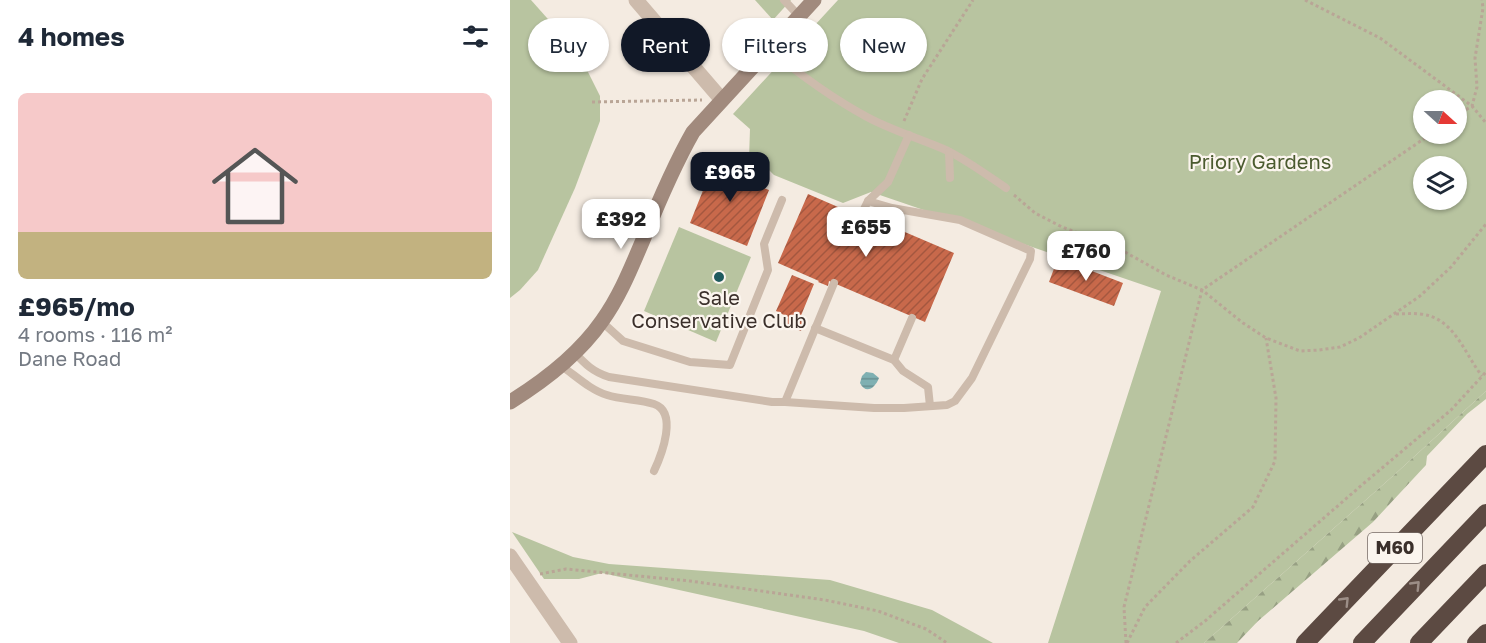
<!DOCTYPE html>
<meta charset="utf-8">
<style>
:root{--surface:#fff;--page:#f6f6f7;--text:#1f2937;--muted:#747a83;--accent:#111827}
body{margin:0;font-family:"Golos Text",sans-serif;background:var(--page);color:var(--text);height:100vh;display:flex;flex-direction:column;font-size:22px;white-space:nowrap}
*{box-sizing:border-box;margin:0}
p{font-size:20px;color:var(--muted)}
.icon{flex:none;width:33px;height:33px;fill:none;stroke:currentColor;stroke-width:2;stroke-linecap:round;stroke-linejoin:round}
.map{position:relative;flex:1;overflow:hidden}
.sheet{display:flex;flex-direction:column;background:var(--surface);width:510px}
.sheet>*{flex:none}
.banner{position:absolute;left:18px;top:18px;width:570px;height:54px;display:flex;gap:12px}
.needle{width:39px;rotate:111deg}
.buttons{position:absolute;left:903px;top:90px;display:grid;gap:12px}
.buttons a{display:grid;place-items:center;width:54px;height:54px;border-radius:50%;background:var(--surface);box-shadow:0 2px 4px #0004;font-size:30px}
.price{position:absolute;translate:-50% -51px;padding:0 14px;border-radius:12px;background:#fff;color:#222;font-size:20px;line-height:39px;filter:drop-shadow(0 2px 3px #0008)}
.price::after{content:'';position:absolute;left:50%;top:36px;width:18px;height:14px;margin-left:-9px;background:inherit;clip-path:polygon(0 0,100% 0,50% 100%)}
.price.on{background:var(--accent);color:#fff}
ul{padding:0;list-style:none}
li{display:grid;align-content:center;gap:12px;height:318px;padding:0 18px}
li span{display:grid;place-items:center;height:186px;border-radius:9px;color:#555}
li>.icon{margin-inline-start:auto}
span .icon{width:108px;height:108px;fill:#fffc;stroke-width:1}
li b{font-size:26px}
h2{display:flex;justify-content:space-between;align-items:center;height:72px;padding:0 18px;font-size:26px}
.chip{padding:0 21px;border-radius:27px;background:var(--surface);box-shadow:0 2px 4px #0004;font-size:21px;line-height:54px}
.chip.on{background:var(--accent);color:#fff}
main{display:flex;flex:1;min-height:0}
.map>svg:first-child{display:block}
.green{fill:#b8c4a0;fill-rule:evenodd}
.forest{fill:url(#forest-firs)}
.water{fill:url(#water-rules)}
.building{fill:url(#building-hatch)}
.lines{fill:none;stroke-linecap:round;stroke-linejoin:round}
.path{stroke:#b9a596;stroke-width:3;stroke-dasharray:3 3;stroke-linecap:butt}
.lane{stroke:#cdbbac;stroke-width:8}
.street{stroke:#cdbbac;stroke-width:15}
.secondary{stroke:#a18a7d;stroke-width:15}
.highway{stroke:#5c4a42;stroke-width:18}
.oneway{stroke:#9c8e87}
.poi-dot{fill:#1f5a5e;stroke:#fbf5ee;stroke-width:2}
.labels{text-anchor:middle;stroke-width:4.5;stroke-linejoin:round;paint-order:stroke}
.shield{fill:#fbf5ee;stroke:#756b66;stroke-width:1.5}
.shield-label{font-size:18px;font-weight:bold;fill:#3b302b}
.park-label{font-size:20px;fill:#4a5a2e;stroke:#fbf5ee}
.poi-label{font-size:20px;fill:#3b302b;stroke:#fbf5ee}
</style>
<main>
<section class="sheet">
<h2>4 homes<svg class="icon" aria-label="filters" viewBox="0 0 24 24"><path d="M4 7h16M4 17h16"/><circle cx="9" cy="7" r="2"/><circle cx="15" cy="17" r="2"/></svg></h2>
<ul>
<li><span style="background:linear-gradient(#f6c9c9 75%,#c2b280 0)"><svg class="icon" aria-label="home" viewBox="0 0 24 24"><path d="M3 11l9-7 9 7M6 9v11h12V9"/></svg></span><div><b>£965/mo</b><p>4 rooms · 116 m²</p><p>Dane Road</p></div></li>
</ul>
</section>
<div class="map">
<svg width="976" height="643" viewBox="0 0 976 643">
<defs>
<pattern id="forest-firs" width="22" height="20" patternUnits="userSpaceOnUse" patternTransform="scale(1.5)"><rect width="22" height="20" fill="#b8c4a0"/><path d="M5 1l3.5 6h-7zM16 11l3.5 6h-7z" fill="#97a083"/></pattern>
<pattern id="water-rules" width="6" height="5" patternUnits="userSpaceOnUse" patternTransform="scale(1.5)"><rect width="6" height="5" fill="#7fb0b2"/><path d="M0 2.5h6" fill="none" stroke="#699091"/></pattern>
<pattern id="building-hatch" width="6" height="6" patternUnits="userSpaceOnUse" patternTransform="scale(1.5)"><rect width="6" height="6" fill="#c8694b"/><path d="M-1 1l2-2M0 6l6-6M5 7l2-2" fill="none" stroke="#a4573f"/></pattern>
</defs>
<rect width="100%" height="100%" fill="#f4ebe1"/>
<g class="green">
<polygon points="0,0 21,0 45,27 75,66 90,96 90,121 65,188 28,270 10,290 0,298"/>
<polygon points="245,0 281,0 263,20"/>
<path d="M328 0H976V391L884 475 694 643H538L651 291 361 192 333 203 264 175 253 164 239 159 240 129 223 114ZM914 100H946V134H914ZM914 166H946V200H914Z"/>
<polygon points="169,227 241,257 206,342 134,311"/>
<polygon points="2,532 63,557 99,564 320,580 422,610 483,643 389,643 354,631 92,573 69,579 34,579"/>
</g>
<polygon class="forest" points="976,391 976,399 957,414 917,456 916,465 863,522 748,621 727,643 694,643 884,475"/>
<path class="water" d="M356 372 363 373 369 378C365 388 356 395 350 383L352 376Z"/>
<g class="building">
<polygon points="206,158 241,172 237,181 259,190 237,246 180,223"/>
<polygon points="298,194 328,207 325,213 327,214 330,207 347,214 348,212 444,253 415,322 319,281 318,286 308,282 309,281 268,263"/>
<polygon points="548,258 613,283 604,306 539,282"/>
<polygon points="282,275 304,284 290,318 295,320 291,331 275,324 278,317 266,311"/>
</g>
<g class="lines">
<g class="path">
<polyline points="795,0 870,38 962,106 976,123"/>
<polyline points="82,102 192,100"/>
<polyline points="946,116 962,106 967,87 965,58 973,8 972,0"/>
<polyline points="394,121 412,79 463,0"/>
<polyline points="504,195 525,213 552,227 606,247 656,275 692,290 733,323 756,338 790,351 809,350 830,347 849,338 910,296 941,267 976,224"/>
<path d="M886 314C894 314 902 313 910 314 944 317 954 353 972 376"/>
<polyline points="30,574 56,569 180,581 315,600 368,611 416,629 437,643"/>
<polyline points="616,643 614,607 692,290 921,134"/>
<polyline points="617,643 635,607 680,561 743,507 765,461 766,398 756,338"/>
<polyline points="666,643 695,621 853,484 941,410 976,372"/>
</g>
<g class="lane">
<polyline points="274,0 289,16"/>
<path d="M259 49C289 74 322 98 357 117 383 131 411 139 438 151 458 161 477 175 496 188"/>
<polyline points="439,152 440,178"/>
<polyline points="352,213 358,201 378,182 399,135"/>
<polyline points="92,322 113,341 180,362 220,365 258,270 254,244 272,200"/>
<polyline points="305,328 384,360 393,371 418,387 420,406"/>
<path d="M64 352C75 364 83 372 99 377L262 402H275L324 283"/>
<polyline points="384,360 402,318"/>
<path d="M50 365C65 375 80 390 97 395 112 400 129 399 144 404 168 412 152 454 144 471"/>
<polyline points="275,402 364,408 394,408 437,405 445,401 462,378 520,259 521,251 450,220 382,208 358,201"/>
</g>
<g class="street">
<polyline points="126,0 212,100"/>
<polyline points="0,556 60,643"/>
</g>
<path class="secondary" d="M0 402C34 381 69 354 92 321 110 296 121 268 133 240 148 203 163 167 183 132L304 0"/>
<g class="highway">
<polyline points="795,643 976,454"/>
<polyline points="852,643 976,513"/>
<polyline points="909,643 976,573"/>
<polyline points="966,643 976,633"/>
</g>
</g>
<defs><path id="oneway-chevron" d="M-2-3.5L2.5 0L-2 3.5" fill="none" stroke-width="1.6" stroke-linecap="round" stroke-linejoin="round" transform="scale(1.5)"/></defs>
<g class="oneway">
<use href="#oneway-chevron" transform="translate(906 585) rotate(-46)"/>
<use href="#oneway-chevron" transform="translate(835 601) rotate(-46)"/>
</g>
<circle class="poi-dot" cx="209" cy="277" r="6"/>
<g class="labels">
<rect class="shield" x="858" y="533" width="54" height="30" rx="4.5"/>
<g class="shield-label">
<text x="885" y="554">M60</text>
</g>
<g class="park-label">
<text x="750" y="169">Priory Gardens</text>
</g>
<g class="poi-label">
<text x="209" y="305">Sale<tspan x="209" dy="23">Conservative Club</tspan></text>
</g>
</g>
</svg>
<div class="buttons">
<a><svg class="needle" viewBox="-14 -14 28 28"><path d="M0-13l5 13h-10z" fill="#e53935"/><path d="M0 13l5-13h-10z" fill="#747a83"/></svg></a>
<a><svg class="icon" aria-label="layers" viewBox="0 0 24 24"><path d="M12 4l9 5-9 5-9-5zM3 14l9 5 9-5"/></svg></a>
</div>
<b class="price on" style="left:220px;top:203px">£965</b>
<b class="price" style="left:111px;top:250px">£392</b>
<b class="price" style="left:356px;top:258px">£655</b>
<b class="price" style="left:576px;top:282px">£760</b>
<div class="banner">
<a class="chip">Buy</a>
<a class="chip on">Rent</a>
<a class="chip">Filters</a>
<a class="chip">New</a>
</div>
</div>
</main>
